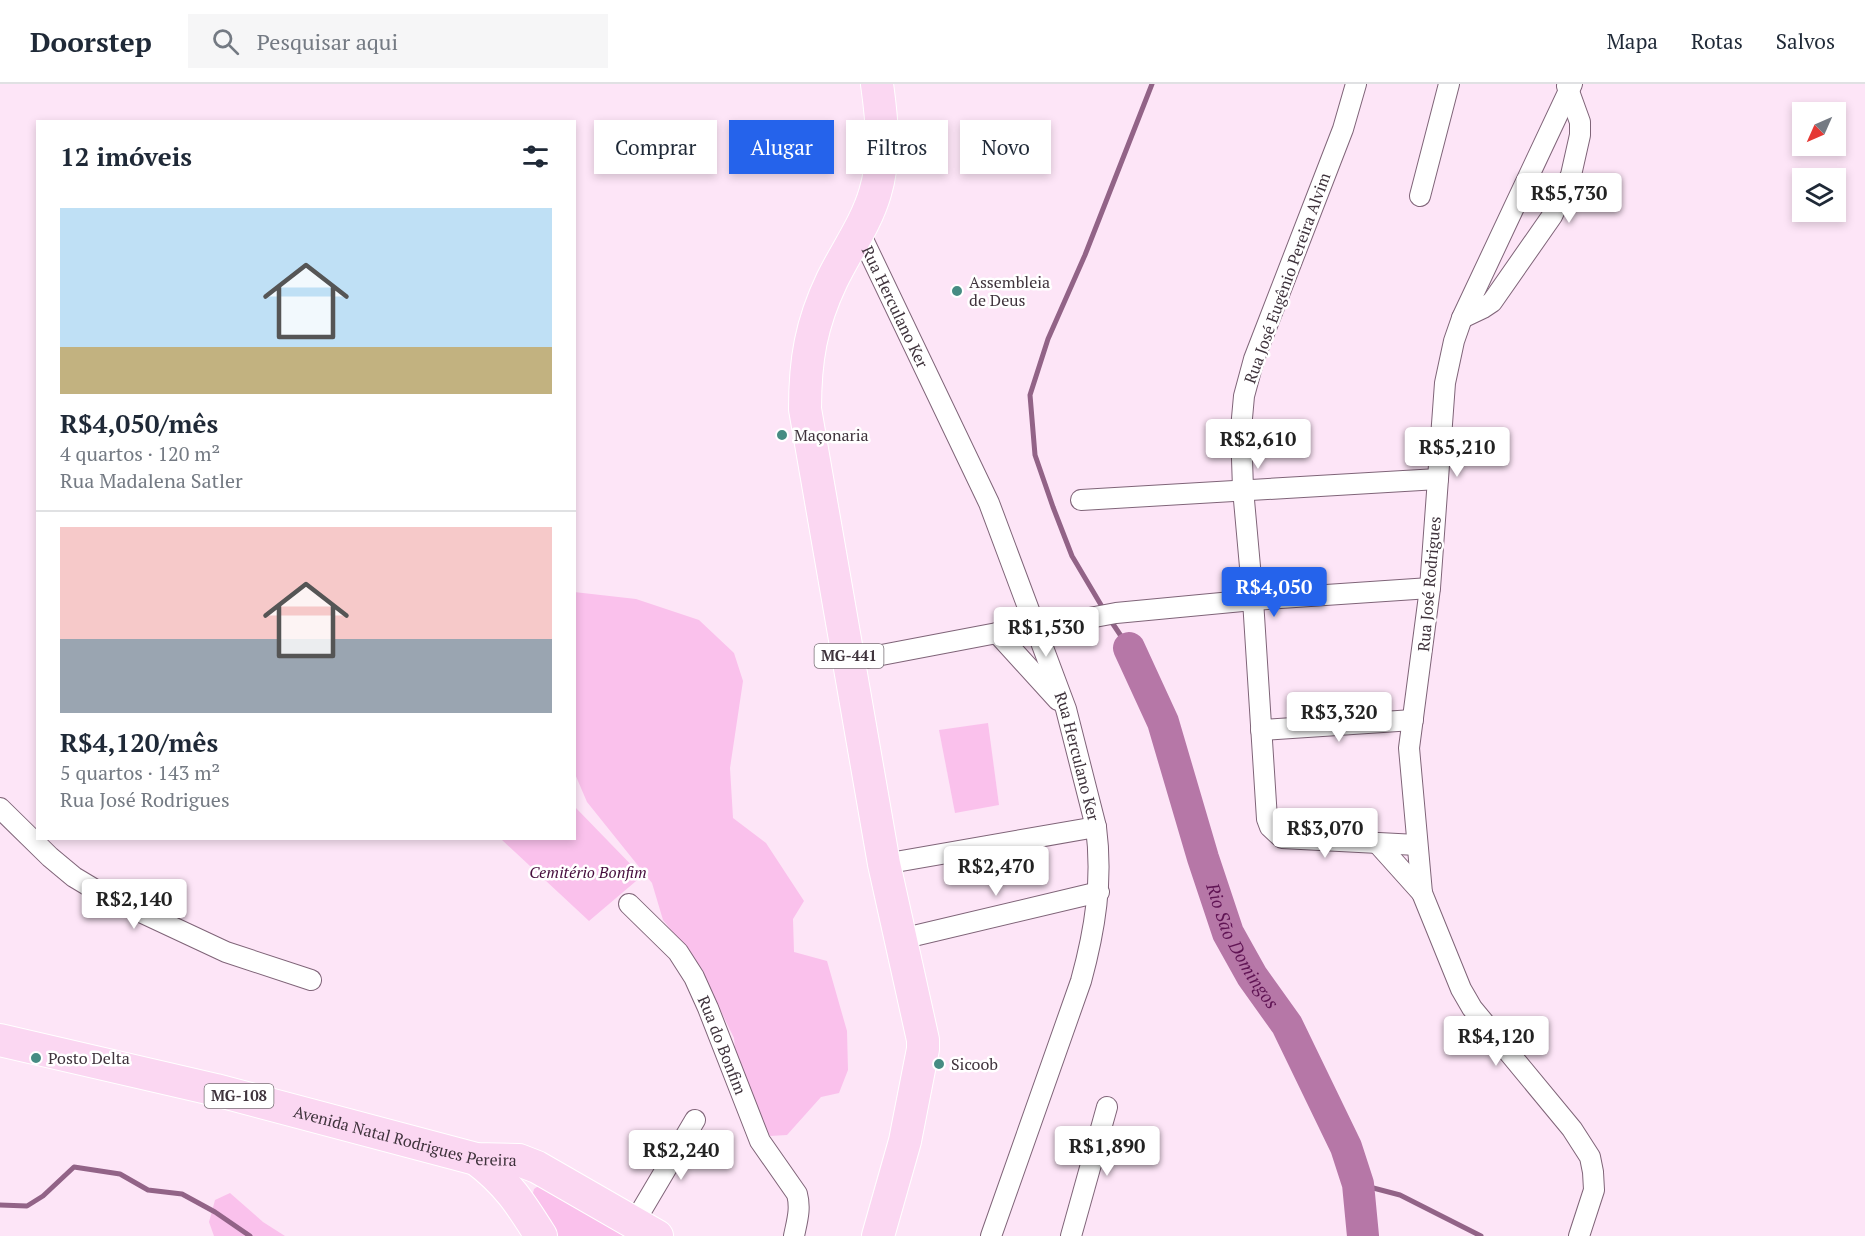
<!DOCTYPE html>
<html lang="pt">
<meta charset="utf-8">
<style>
:root{--surface:#fff;--page:#f6f6f7;--text:#1f2937;--muted:#747a83;--line:#e0e1e3;--accent:#2563eb}
body{margin:0;font-family:"PT Serif",serif;background:var(--page);color:var(--text);height:100vh;display:flex;flex-direction:column;font-size:22px;white-space:nowrap}
*{box-sizing:border-box;margin:0}
p{font-size:20px;color:var(--muted)}
.icon{flex:none;width:33px;height:33px;fill:none;stroke:currentColor;stroke-width:2;stroke-linecap:round;stroke-linejoin:round}
.map{position:relative;flex:1;overflow:hidden}
.details{position:absolute;left:36px;top:36px;width:540px;height:720px;display:flex;flex-direction:column;background:var(--surface);border-radius:0px;box-shadow:0 3px 9px #0003}
.details>*{flex:none}
.guide{position:absolute;left:594px;top:36px;width:570px;height:54px;display:flex;gap:12px}
.needle{width:39px;rotate:225deg}
.controls{position:absolute;left:1792px;top:18px;display:grid;gap:12px}
.controls a{display:grid;place-items:center;width:54px;height:54px;border-radius:0px;background:var(--surface);box-shadow:0 3px 9px #0003;font-size:30px}
.price{position:absolute;translate:-50% -51px;padding:0 14px;border-radius:6px;background:#fff;color:#222;font-size:20px;line-height:39px;filter:drop-shadow(0 2px 3px #0008)}
.price::after{content:'';position:absolute;left:50%;top:36px;width:18px;height:14px;margin-left:-9px;background:inherit;clip-path:polygon(0 0,100% 0,50% 100%)}
.price.active{background:var(--accent);color:#fff}
ul{padding:0;list-style:none}
li{display:grid;align-content:center;gap:12px;height:318px;padding:0 24px}
li+li{border-top:2px solid var(--line)}
li span{display:grid;place-items:center;height:186px;border-radius:0px;color:#555}
li>.icon{margin-inline-start:auto}
span .icon{width:108px;height:108px;fill:#fffc;stroke-width:1}
li b{font-size:26px}
h2{display:flex;justify-content:space-between;align-items:center;height:72px;padding:0 24px;font-size:26px}
.pill{padding:0 21px;border-radius:0px;background:var(--surface);box-shadow:0 3px 9px #0003;font-size:21px;line-height:54px}
.pill.active{background:var(--accent);color:#fff}
header{display:flex;align-items:center;gap:36px;box-sizing:border-box;height:84px;padding:0 30px;background:var(--surface);border-bottom:2px solid var(--line)}
header strong{font-size:28px}
nav{display:flex;gap:33px;margin-inline-start:auto;font-size:21px}
.search{width:420px;height:54px;background:var(--page);display:flex;align-items:center;gap:15px;box-sizing:border-box;padding:0 21px;border-radius:0px;color:var(--muted);font-size:22px}
.map>svg:first-child{display:block}
.green{fill:#fac1ec}
.lines{fill:none;stroke-linecap:round;stroke-linejoin:round}
.stream{stroke:#926387;stroke-width:5}
.river{stroke:#b677a7;stroke-width:32}
.minor-casing{stroke:#7f6478;stroke-width:22}
.primary-casing{stroke:#fff;stroke-width:34}
.minor{stroke:#fff;stroke-width:20}
.primary{stroke:#fbd7f2;stroke-width:32}
.poi-dot{fill:#468c83;stroke:#fff;stroke-width:2}
.labels{text-anchor:middle;stroke-width:5;stroke-linejoin:round;paint-order:stroke}
.shield{fill:#fff;stroke:#797076;stroke-width:1.5}
.shield-label{font-size:15px;font-weight:bold;fill:#3f333c}
.street-label{font-size:16px;fill:#3f333c;stroke:#fff}
.poi-label{font-size:16px;fill:#3f333c;stroke:#fff;text-anchor:start}
.park-label{font-size:16px;font-style:italic;fill:#460d3d;stroke:#fff}
.water-label{font-size:18px;font-style:italic;fill:#601454;stroke:#fff}
</style>
<header>
<strong>Doorstep</strong>
<div class="search"><svg class="icon" aria-label="search" viewBox="0 0 24 24"><circle cx="10" cy="10" r="6"/><path d="M15 15l6 6"/></svg>Pesquisar aqui</div>
<nav><a>Mapa</a><a>Rotas</a><a>Salvos</a></nav>
</header>
<div class="map">
<svg width="1865" height="1152" viewBox="0 0 1865 1152">
<rect width="100%" height="100%" fill="#fde5f7"/>
<g class="green">
<polygon points="574,508 636,515 699,536 734,569 743,597 730,684 733,734 766,759 804,817 793,835 794,868 827,877 847,947 848,986 839,1009 821,1013 787,1051 770,1052 759,1033 736,978 734,954 696,877 663,836 652,799 587,718 575,690"/>
<polygon points="988,639 999,721 955,729 939,646"/>
<polygon points="575,723 642,792 589,837 501,755 574,754"/>
<polygon points="540,1101 633,1152 555,1152 532,1113 534,1105"/>
<polygon points="230,1109 263,1138 285,1152 214,1152 209,1138 215,1116"/>
</g>
<g class="lines">
<g class="stream">
<polyline points="1104,526 1072,472 1053,423 1035,371 1030,311 1048,255 1085,171 1152,0"/>
<polyline points="1109,534 1129,564"/>
<polyline points="1358,1100 1400,1111 1481,1152"/>
<polyline points="0,1121 27,1122 43,1112 74,1083 120,1090 148,1106 182,1110 215,1128 250,1152"/>
</g>
<path class="river" id="s1" d="M1129 564 1163 638 1203 774 1228 849 1252 892 1287 941 1346 1063 1358 1100 1363 1152"/>
<defs>
<g id="minor">
<polyline points="1356,0 1343,45 1254,275 1244,312 1241,345 1243,405 1253,516 1267,735 1270,743 1282,754 1417,761"/>
<polyline points="1572,0 1462,234 1454,257 1445,299 1430,504 1409,664 1422,809 1461,905 1472,924 1572,1045 1590,1073 1593,1088 1594,1106 1579,1152"/>
<polyline points="1420,112 1449,0"/>
<path id="s2" d="M859 147 989 419 1066 625 1096 743C1103 796 1095 846 1081 897L991 1152"/>
<polyline points="1462,234 1483,224 1492,218 1552,132 1571,91 1580,51 1580,38 1567,2"/>
<polyline points="1081,416 1438,395"/>
<polyline points="997,549 1058,616"/>
<polyline points="850,577 997,549 1036,544 1116,529 1253,516 1430,504"/>
<polyline points="1261,646 1413,636"/>
<polyline points="0,724 50,773 74,793 104,811 226,868 311,896"/>
<polyline points="1378,760 1422,809"/>
<polyline points="884,780 1096,743"/>
<path id="s3" d="M629 820 678 868 694 893 708 924 760 1057 797 1110C801 1125 797 1137 794 1152"/>
<polyline points="901,855 1099,808"/>
<polyline points="634,1139 695,1036"/>
<polyline points="1071,1152 1107,1023"/>
</g>
<g id="primary">
<path d="M877 0C882 36 886 73 875 109 866 140 846 167 832 196 811 240 805 276 805 325L884 780 923 956V965L905 1057 878 1152"/>
<path id="s4" d="M0 956 216 1006 476 1075 519 1076 537 1083 657 1152"/>
<path d="M476 1075C507 1098 521 1120 541 1152"/>
</g>
</defs>
<use href="#minor" class="minor-casing"/>
<use href="#primary" class="primary-casing"/>
<use href="#minor" class="minor"/>
<use href="#primary" class="primary"/>
</g>
<g class="poi-dot">
<circle cx="957" cy="207" r="6"/>
<circle cx="782" cy="351" r="6"/>
<circle cx="36" cy="974" r="6"/>
<circle cx="939" cy="980" r="6"/>
</g>
<g class="labels">
<g class="shield">
<rect x="814.5" y="560" width="69" height="24" rx="4.5"/>
<rect x="204.5" y="1000" width="69" height="24" rx="4.5"/>
</g>
<g class="shield-label">
<text x="849" y="577">MG-441</text>
<text x="239" y="1017">MG-108</text>
</g>
<g class="street-label">
<text transform="translate(1287 194) rotate(-70)" y="6">Rua José Eugênio Pereira Alvim</text>
<text dy="6" stroke="none"><textPath href="#s2" startOffset="84">Rua Herculano Ker</textPath></text>
<text transform="translate(1429 500) rotate(-85)" y="6">Rua José Rodrigues</text>
<text dy="6" stroke="none"><textPath href="#s2" startOffset="570">Rua Herculano Ker</textPath></text>
<text dy="6" stroke="none"><textPath href="#s3" startOffset="172">Rua do Bonfim</textPath></text>
<text dy="6" stroke="none"><textPath href="#s4" startOffset="417">Avenida Natal Rodrigues Pereira</textPath></text>
</g>
<g class="poi-label">
<text x="969" y="204">Assembleia<tspan x="969" dy="18">de Deus</tspan></text>
<text x="794" y="357">Maçonaria</text>
<text x="48" y="980">Posto Delta</text>
<text x="951" y="986">Sicoob</text>
</g>
<g class="park-label">
<text x="588" y="794">Cemitério Bonfim</text>
</g>
<g class="water-label">
<text dy="6" stroke="none"><textPath href="#s1" startOffset="320">Rio São Domingos</textPath></text>
</g>
</g>
</svg>
<div class="controls">
<a><svg class="needle" viewBox="-14 -14 28 28"><path d="M0-13l5 13h-10z" fill="#e53935"/><path d="M0 13l5-13h-10z" fill="#747a83"/></svg></a>
<a><svg class="icon" aria-label="layers" viewBox="0 0 24 24"><path d="M12 4l9 5-9 5-9-5zM3 14l9 5 9-5"/></svg></a>
</div>
<b class="price" style="left:1569px;top:140px">R$5,730</b>
<b class="price" style="left:1258px;top:386px">R$2,610</b>
<b class="price" style="left:1457px;top:394px">R$5,210</b>
<b class="price active" style="left:1274px;top:534px">R$4,050</b>
<b class="price" style="left:1046px;top:574px">R$1,530</b>
<b class="price" style="left:1339px;top:659px">R$3,320</b>
<b class="price" style="left:1325px;top:775px">R$3,070</b>
<b class="price" style="left:996px;top:813px">R$2,470</b>
<b class="price" style="left:134px;top:846px">R$2,140</b>
<b class="price" style="left:1496px;top:983px">R$4,120</b>
<b class="price" style="left:1107px;top:1093px">R$1,890</b>
<b class="price" style="left:681px;top:1097px">R$2,240</b>
<div class="guide">
<a class="pill">Comprar</a>
<a class="pill active">Alugar</a>
<a class="pill">Filtros</a>
<a class="pill">Novo</a>
</div>
<section class="details">
<h2>12 imóveis<svg class="icon" aria-label="filters" viewBox="0 0 24 24"><path d="M4 7h16M4 17h16"/><circle cx="9" cy="7" r="2"/><circle cx="15" cy="17" r="2"/></svg></h2>
<ul>
<li><span style="background:linear-gradient(#bfe0f5 75%,#c2b280 0)"><svg class="icon" aria-label="home" viewBox="0 0 24 24"><path d="M3 11l9-7 9 7M6 9v11h12V9"/></svg></span><div><b>R$4,050/mês</b><p>4 quartos · 120 m²</p><p>Rua Madalena Satler</p></div></li>
<li><span style="background:linear-gradient(#f6c9c9 60%,#9aa5b1 0)"><svg class="icon" aria-label="home" viewBox="0 0 24 24"><path d="M3 11l9-7 9 7M6 9v11h12V9"/></svg></span><div><b>R$4,120/mês</b><p>5 quartos · 143 m²</p><p>Rua José Rodrigues</p></div></li>
</ul>
</section>
</div>
